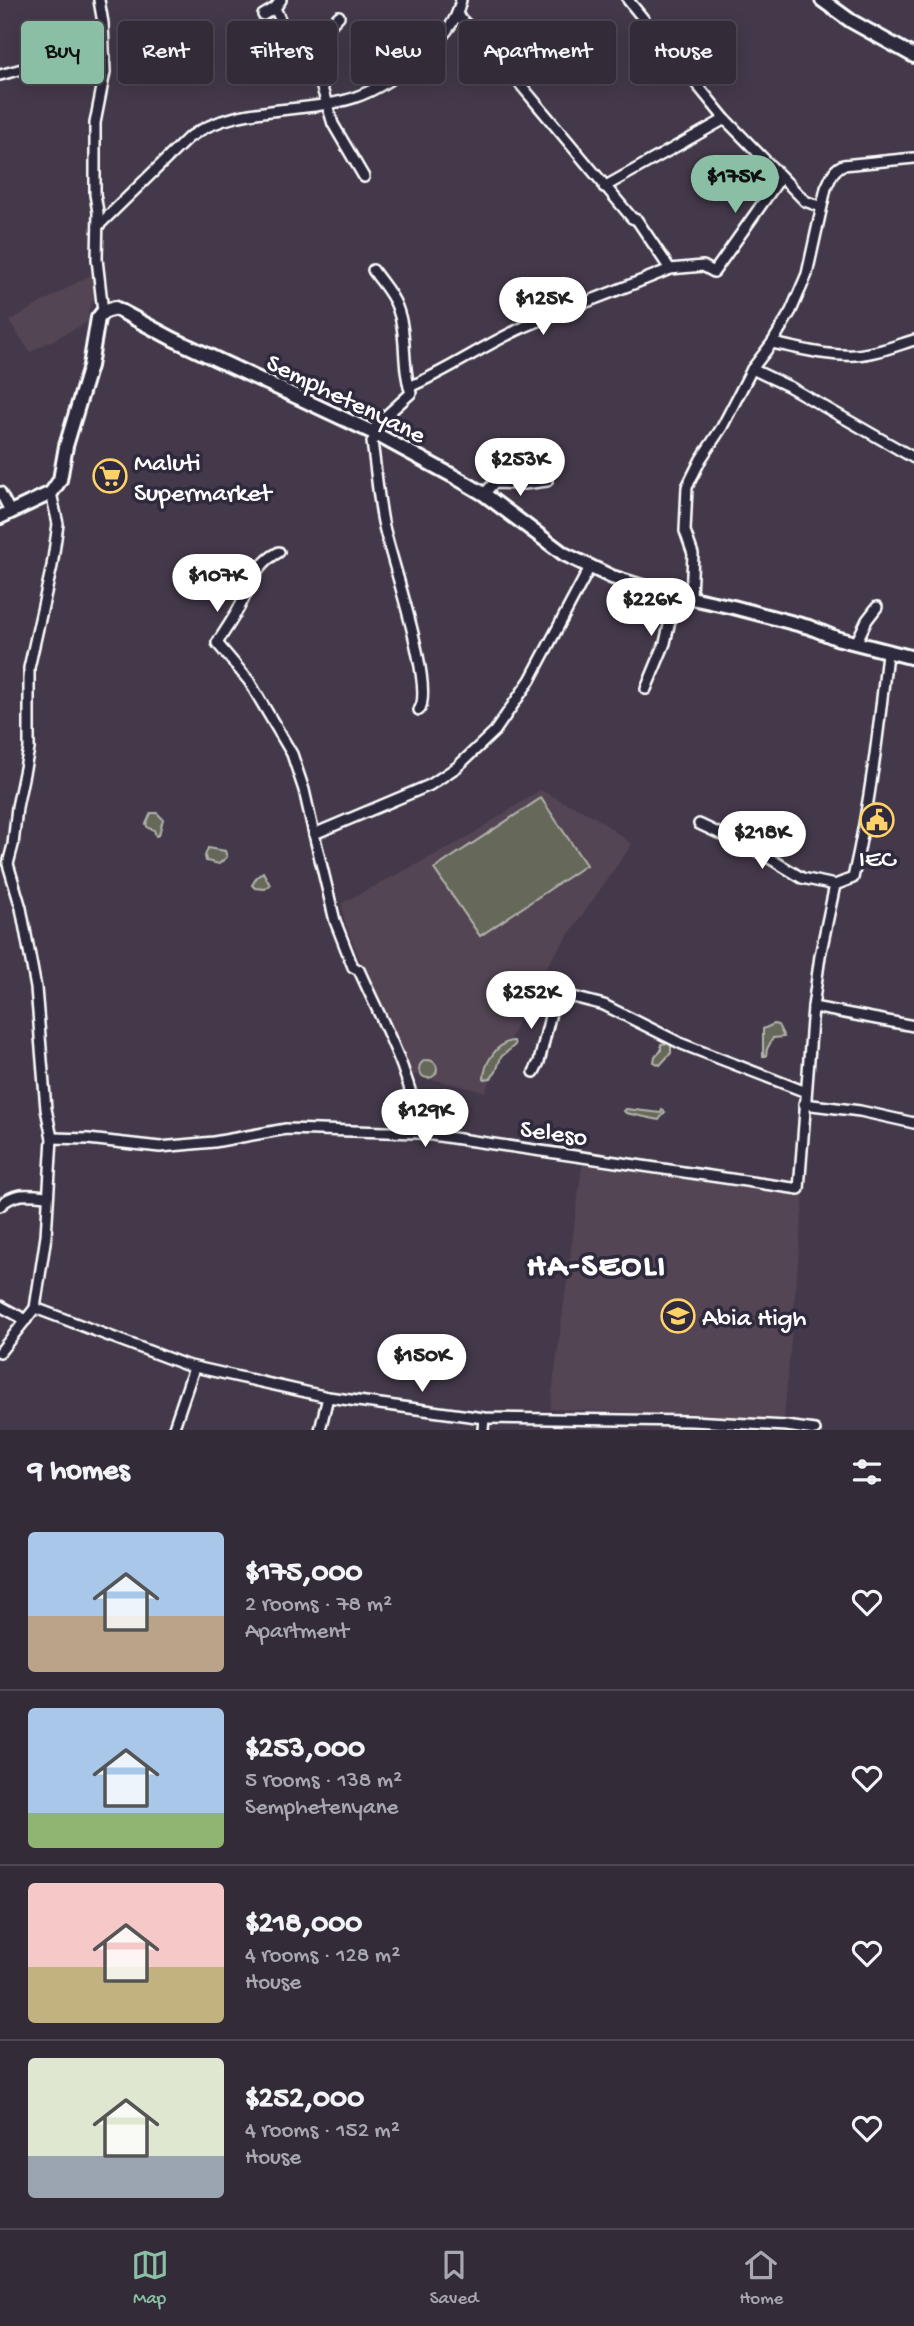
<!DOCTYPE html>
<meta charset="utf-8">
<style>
:root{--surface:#332b38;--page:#3e3743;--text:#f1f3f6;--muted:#a9a7ae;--line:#4e4753;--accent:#8abfa5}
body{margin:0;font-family:"Gochi Hand",sans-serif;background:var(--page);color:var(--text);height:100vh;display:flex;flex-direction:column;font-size:26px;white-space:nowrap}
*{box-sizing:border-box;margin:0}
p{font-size:23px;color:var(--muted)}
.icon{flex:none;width:38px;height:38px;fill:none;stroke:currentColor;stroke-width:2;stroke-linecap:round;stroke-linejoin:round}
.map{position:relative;height:1430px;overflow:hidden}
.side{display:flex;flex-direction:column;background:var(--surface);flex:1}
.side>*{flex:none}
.banner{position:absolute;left:21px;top:21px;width:873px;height:63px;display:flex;gap:14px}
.price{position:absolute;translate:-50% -60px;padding:0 16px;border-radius:24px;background:#fff;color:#222;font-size:23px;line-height:46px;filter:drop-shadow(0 2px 4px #0008)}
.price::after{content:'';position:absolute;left:50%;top:42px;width:21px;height:16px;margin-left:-10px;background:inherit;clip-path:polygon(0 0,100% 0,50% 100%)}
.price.active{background:var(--accent);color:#111}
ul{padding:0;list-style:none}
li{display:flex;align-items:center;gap:21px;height:175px;padding:0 28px}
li+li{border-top:2px solid var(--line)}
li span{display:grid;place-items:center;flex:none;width:196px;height:140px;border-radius:7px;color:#555}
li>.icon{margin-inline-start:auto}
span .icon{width:84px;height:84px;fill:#fffc;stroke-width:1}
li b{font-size:30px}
h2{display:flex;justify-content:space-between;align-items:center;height:84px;padding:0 28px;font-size:30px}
.tag{padding:0 24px;border-radius:7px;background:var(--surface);box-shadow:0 4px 18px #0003,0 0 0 2px var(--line);font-size:24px;line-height:63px}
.tag.active{background:var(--accent);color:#111}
.tabs{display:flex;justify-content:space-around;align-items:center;height:98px;border-top:2px solid var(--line);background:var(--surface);font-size:19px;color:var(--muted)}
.tabs a{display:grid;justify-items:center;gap:4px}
.tabs .active{color:var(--accent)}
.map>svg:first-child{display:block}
.built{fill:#534453}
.green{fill:#66695a;stroke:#b2b4ac;stroke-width:2}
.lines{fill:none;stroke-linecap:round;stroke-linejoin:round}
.minor-casing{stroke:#fff;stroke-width:14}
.secondary-casing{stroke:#fff;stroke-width:18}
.minor{stroke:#2f2a3d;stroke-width:9}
.secondary{stroke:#2f2a3d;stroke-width:12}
.labels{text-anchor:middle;stroke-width:7;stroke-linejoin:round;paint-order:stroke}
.street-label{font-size:26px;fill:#fff;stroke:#2f2a3d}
.poi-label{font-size:26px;fill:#fff;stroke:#2f2a3d;text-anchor:start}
.district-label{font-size:33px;font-weight:bold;letter-spacing:2px;fill:#fff;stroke:#2f2a3d}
</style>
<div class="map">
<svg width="914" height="1430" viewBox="0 0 914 1430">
<rect width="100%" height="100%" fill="#44394a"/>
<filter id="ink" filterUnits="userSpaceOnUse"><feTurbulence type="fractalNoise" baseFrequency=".0143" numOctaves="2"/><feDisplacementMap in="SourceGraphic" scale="14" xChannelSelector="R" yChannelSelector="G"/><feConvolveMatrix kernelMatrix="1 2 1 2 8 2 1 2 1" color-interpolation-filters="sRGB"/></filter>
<g filter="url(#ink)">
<g class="built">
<polygon points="92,274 96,294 88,311 88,322 30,352 9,321"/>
<polygon points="540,790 595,817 632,844 551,960 530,997 485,1092 406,1073 344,920 342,903 463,840"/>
<polygon points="583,1159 804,1193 784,1419 550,1409"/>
</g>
<g class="green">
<polygon points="541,798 586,865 480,936 434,869"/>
<polygon points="151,813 157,813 163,819 159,835 156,836 154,830 148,828 146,824"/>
<polygon points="208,848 225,851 227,857 219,864 206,861 205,856"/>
<polygon points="263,872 270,885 265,889 255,888 252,885 257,877"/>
<polygon points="530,981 534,982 536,986 526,1005 521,1006 515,1001 516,992 519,989 518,987"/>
<polygon points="774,1024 778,1025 784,1037 773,1038 767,1049 766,1056 763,1056 763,1029"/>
<path d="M514 1041 515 1045 501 1057 496 1072 491 1078 484 1079C484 1063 498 1041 514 1041Z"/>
<polygon points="668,1043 671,1045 671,1053 660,1065 654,1062 655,1056 661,1051 661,1044"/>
<circle cx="428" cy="1069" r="9"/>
<polygon points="626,1109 661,1113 662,1110 665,1112 659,1120 626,1113 624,1111"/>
</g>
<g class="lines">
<defs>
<g id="minor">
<polyline points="99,0 103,23 105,72 95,123 95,194 98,212 97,259 103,312"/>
<polyline points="628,0 725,119 805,201 821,207"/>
<polyline points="275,8 296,55 305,51 339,16"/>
<polyline points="263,15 275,8 281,0"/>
<polyline points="458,16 485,42 632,218 637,220 670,269 703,266 714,272 781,177"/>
<polyline points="305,51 314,62 333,124 364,177"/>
<polyline points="0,75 33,66 105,57"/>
<polyline points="604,187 725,119"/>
<path d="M98 226 188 138C236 103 299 115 353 98 380 89 401 73 421 55 441 39 456 25 461 0"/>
<path d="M772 343C799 348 828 357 855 355 875 354 895 346 914 340"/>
<polyline points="752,369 788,386 914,458"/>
<path d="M409 387C449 370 484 345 524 327 572 307 622 289 670 269"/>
<path d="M372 432 378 423 411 393C401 365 408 335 397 307 392 293 381 282 373 270"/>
<path d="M376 435 372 442C376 469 378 496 383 522 389 554 436 688 419 710"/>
<polyline points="0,492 11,513"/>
<polyline points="484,494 494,483 524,484 547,481"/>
<path d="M279 552C258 563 253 579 243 600 236 615 226 629 217 643L249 681 292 754 304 790 314 834"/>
<path d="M691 596 693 554 685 531 687 487 701 459 722 427 752 369 772 343 791 311 807 274 826 188C831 178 833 169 843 165L914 158"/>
<polyline points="856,643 867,620 877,607"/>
<polyline points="646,689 665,643 676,594"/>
<polyline points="699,824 761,853 802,878 835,885"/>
<polyline points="813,1007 914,1026"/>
<polyline points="534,1072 539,1062 554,1000 560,997 569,996 604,1005 682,1044 806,1092"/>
<polyline points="804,1104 860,1111 914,1123"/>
<path d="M419 1133C413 1076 382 1022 359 970L353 967 335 921 314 834 430 785 457 767 495 731 530 680 590 567"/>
<path d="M52 1138 88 1139 160 1147 214 1142 286 1129 419 1133 799 1189 813 1007 820 956 835 885 853 878C870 804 879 729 887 653"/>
<path d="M0 1206C13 1192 29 1194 47 1196"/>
<polyline points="0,1306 26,1320"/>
<polyline points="35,1308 186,1365 328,1397 484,1418 691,1421 786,1426 815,1430"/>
<polyline points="0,1352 35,1308 46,1236 52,1138 46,1109 36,988 21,908 8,864 13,845 17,807 29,749 29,668 52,566 58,524 51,493"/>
<polyline points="173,1430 194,1368"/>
<polyline points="320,1430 328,1397"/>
<polyline points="483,1430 484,1418"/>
</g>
<g id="secondary">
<polyline points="822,0 851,21 914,56"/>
<polyline points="0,517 51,493 60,480 66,446 90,366 98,318 103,312 115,308 173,339 372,432 455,477 484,494 564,554 612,577 650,589 733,607 809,627 836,638 914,658"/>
</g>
</defs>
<use href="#minor" class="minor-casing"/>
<use href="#secondary" class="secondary-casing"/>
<use href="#minor" class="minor"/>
<use href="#secondary" class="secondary"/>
</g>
</g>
<defs>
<symbol id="supermarket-ring" viewBox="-11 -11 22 22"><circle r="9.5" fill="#2f2a3d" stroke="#ffd166" stroke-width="1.5"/><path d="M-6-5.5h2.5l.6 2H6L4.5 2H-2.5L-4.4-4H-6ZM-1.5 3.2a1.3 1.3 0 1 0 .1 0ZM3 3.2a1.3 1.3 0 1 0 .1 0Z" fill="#ffd166"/></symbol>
<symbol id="civic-ring" viewBox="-11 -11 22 22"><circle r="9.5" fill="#2f2a3d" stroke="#ffd166" stroke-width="1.5"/><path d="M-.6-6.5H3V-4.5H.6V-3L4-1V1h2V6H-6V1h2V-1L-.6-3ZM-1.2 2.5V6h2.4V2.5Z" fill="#ffd166"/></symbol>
<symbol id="school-ring" viewBox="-11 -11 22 22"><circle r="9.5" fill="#2f2a3d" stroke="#ffd166" stroke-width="1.5"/><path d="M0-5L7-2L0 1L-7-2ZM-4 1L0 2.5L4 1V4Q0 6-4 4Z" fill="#ffd166"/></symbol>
</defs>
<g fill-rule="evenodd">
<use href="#supermarket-ring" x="91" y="457" width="38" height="38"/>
<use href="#civic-ring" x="858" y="801" width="38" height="38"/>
<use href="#school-ring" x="659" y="1297" width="38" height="38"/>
</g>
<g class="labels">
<g class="street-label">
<text transform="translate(347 397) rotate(26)" y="9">Semphetenyane</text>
<text transform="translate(554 1131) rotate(8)" y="9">Seleso</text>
</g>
<g class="poi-label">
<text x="134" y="470">Maluti<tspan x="134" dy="30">Supermarket</tspan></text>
<text x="877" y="866" text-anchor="middle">IEC</text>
<text x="702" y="1325">Abia High</text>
</g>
<g class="district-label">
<text x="597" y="1274">HA-SEOLI</text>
</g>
</g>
</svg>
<b class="price active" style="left:735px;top:215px">$175K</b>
<b class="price" style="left:543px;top:337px">$125K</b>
<b class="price" style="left:520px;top:498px">$253K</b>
<b class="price" style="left:217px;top:614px">$107K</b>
<b class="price" style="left:651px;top:638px">$226K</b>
<b class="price" style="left:762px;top:871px">$218K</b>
<b class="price" style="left:531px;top:1031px">$252K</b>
<b class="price" style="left:425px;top:1149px">$129K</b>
<b class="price" style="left:422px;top:1394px">$150K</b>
<div class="banner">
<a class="tag active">Buy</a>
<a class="tag">Rent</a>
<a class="tag">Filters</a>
<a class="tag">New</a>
<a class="tag">Apartment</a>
<a class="tag">House</a>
</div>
</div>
<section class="side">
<h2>9 homes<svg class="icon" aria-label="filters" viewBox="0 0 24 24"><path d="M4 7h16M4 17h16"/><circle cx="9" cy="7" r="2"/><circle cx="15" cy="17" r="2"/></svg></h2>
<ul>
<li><span style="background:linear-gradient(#a9c7e8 60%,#b9a48a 0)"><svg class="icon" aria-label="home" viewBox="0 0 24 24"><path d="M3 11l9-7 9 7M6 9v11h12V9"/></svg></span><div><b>$175,000</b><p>2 rooms · 78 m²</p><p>Apartment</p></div><svg class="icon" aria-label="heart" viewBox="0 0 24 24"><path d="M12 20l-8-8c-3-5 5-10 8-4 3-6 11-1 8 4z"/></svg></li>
<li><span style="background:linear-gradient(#a9c7e8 75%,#8fb573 0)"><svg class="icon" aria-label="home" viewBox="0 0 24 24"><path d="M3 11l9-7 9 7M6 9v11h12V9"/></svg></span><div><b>$253,000</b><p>5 rooms · 138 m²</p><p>Semphetenyane</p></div><svg class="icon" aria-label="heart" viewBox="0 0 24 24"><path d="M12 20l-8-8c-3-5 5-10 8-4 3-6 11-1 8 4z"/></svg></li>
<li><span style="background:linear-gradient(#f6c9c9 60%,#c2b280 0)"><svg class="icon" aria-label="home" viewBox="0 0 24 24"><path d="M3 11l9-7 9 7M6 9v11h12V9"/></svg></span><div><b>$218,000</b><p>4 rooms · 128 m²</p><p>House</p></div><svg class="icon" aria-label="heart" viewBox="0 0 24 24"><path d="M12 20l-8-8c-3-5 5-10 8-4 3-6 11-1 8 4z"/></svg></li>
<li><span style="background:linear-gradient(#dfe7d0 70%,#9aa5b1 0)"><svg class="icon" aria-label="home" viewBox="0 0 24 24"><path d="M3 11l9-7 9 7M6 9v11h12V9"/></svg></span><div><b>$252,000</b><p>4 rooms · 152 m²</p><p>House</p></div><svg class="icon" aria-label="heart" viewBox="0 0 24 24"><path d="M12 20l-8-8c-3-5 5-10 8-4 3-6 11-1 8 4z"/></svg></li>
</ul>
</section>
<nav class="tabs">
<a class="active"><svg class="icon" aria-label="map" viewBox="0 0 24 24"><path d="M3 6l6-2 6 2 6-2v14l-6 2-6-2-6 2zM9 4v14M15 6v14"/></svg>Map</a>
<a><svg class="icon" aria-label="saved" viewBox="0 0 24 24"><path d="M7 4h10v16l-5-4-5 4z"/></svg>Saved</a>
<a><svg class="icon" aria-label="home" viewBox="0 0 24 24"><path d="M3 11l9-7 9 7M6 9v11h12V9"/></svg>Home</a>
</nav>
